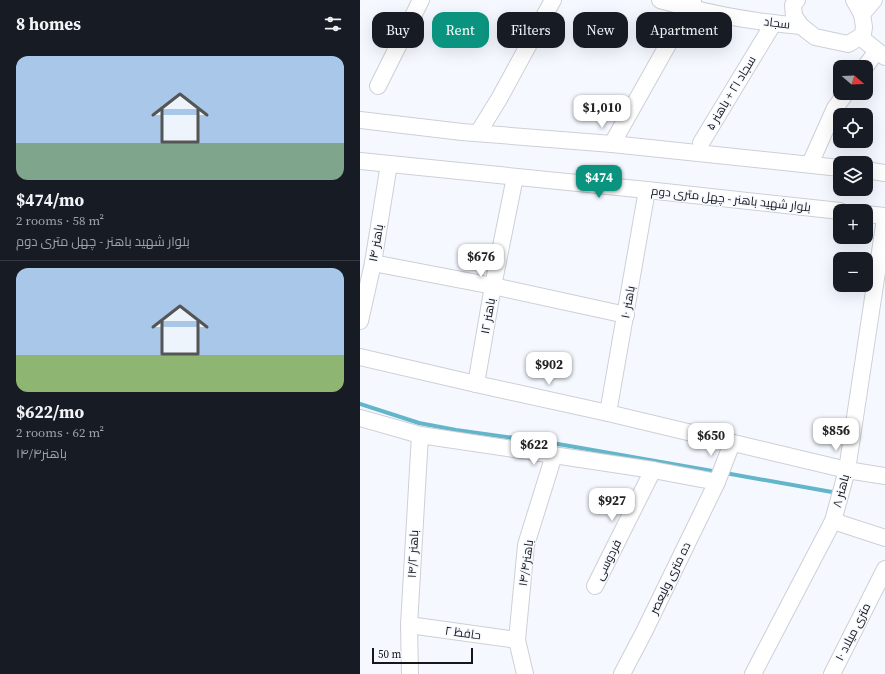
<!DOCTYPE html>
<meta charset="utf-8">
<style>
:root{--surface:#171b24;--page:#242831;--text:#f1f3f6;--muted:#9ea1a6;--line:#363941;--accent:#0a937f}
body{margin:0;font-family:"Source Serif 4",Cairo,serif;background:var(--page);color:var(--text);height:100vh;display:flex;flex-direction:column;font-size:15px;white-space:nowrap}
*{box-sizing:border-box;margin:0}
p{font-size:13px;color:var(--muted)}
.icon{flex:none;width:22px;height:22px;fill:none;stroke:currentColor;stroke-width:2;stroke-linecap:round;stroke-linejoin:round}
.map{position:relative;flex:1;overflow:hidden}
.details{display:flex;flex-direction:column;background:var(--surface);width:360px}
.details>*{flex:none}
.top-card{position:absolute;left:12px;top:12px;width:380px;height:36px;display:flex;gap:8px}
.needle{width:26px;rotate:109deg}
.tools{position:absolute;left:473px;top:60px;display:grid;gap:8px}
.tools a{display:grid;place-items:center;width:40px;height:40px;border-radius:8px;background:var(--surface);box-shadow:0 4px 16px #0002;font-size:20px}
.scale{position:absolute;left:12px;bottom:10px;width:101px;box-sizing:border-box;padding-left:4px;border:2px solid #161719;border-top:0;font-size:11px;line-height:14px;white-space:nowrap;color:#161719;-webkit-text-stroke:3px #f5f9ff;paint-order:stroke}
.price{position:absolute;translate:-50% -34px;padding:0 9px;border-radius:8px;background:#fff;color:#222;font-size:13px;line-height:26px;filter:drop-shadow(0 1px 2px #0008)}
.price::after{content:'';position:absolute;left:50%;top:24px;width:12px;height:9px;margin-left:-6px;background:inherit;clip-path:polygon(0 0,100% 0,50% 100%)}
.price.on{background:var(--accent);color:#fff}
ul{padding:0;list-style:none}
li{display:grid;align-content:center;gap:8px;height:212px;padding:0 16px}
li+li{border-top:1px solid var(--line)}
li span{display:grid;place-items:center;height:124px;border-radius:12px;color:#555}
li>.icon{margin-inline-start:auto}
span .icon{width:72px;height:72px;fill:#fffc;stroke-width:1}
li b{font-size:17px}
h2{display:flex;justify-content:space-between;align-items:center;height:48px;padding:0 16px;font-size:17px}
.tag{padding:0 14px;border-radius:12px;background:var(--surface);box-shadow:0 4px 16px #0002;font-size:14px;line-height:36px}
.tag.on{background:var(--accent);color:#fff}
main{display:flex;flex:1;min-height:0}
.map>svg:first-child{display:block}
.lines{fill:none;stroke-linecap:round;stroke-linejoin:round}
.stream{stroke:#63b6c9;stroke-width:4}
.minor-casing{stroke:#ccd0d6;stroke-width:18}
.minor{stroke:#fff;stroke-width:16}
.labels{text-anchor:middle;stroke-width:3;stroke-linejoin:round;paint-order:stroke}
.street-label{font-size:12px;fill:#161719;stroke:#f5f9ff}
</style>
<main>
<section class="details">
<h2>8 homes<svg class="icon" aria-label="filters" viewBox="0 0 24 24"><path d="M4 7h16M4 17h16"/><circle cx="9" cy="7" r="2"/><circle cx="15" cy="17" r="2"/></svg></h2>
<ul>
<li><span style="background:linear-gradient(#a9c7e8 70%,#7fa58c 0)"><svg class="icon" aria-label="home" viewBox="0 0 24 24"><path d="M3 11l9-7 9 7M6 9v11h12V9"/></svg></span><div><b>$474/mo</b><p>2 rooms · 58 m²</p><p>بلوار شهید باهنر - چهل متری دوم</p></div></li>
<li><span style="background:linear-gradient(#a9c7e8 70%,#8fb573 0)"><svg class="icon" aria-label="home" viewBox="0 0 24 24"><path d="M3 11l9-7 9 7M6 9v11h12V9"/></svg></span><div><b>$622/mo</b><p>2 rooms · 62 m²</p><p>باهنر۱۴/۴</p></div></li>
</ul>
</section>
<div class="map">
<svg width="525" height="674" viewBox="0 0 525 674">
<rect width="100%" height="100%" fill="#f5f9ff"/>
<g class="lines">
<g class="stream">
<polyline points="0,404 59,423 96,430 198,444 358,472"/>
<polyline points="365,473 472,492"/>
</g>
<defs>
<g id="minor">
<path d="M300 0C345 13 393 22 441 26"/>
<polyline points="437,0 433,5 434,16 441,26 455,37 488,44 500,37 503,34 504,27 502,14 494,0"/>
<polyline points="502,14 514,0"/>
<polyline points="500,37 525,57"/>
<polyline points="505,67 517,51"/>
<polyline points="18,86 61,0"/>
<polyline points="0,120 102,132 252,144 480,168"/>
<polyline points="118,133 139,99 193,0"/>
<polyline points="341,143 413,24"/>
<polyline points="252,144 333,0"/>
<polyline points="0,161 287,190 480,211"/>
<polyline points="450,164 475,108 486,93"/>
<polyline points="506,170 525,173"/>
<polyline points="506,214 525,216"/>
<polyline points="13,263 133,286 266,315"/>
<polyline points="0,321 13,263 29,164"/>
<polyline points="0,357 116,384 248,413 487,470 525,476"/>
<polyline points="116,384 133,286 155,177"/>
<polyline points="248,413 287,190"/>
<polyline points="0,418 60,435 293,470 357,482"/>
<polyline points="473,521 525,538"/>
<polyline points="235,586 293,470"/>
<polyline points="49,625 157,640"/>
<polyline points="50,674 49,625 60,435"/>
<polyline points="165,674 157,640 166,545 194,455"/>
<polyline points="262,674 284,632 357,482 372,443"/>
<polyline points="393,674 473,521 487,470 525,219"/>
<polyline points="472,674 525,569"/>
</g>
</defs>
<use href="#minor" class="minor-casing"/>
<use href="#minor" class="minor"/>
</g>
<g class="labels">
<g class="street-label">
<text transform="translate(417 23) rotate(7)" y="4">سجاد</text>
<text transform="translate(371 93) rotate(-59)" y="4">سجاد ۲۱ + باهنر ۵</text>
<text transform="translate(371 199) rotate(6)" y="4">بلوار شهید باهنر - چهل متری دوم</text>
<text transform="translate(16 243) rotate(-80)" y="4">باهنر ۱۴</text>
<text transform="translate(268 302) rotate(-80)" y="4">باهنر ۱۰</text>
<text transform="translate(128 316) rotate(-80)" y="4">باهنر ۱۲</text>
<text transform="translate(481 491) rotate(-75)" y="4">باهنر ۸</text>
<text transform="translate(53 554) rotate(-87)" y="4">باهنر ۱۴/۲</text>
<text transform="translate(248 560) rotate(-63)" y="4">فردوسی</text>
<text transform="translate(166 563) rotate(-82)" y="4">باهنر۱۴/۴</text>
<text transform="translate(310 578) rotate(-64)" y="4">ده متری ولیعصر</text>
<text transform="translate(493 632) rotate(-63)" y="4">۱۰ متری میلاد</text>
<text transform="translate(103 633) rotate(8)" y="4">حافظ ۲</text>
</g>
</g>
</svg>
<div class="tools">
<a><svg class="needle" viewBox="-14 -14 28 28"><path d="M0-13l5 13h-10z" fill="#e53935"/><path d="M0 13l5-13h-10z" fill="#9ea1a6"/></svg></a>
<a><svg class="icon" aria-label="locate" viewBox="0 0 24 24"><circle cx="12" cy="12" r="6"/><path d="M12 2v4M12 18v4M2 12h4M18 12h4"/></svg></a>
<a><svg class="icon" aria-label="layers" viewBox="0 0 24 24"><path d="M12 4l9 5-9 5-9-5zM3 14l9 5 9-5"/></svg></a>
<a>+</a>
<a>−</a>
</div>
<div class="scale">50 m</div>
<b class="price" style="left:242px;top:129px">$1,010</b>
<b class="price on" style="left:239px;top:199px">$474</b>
<b class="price" style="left:121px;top:278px">$676</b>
<b class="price" style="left:189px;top:386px">$902</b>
<b class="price" style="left:476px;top:452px">$856</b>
<b class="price" style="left:351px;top:457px">$650</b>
<b class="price" style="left:174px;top:466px">$622</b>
<b class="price" style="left:252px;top:522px">$927</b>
<div class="top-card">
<a class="tag">Buy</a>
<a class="tag on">Rent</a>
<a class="tag">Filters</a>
<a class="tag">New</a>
<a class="tag">Apartment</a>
</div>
</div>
</main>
